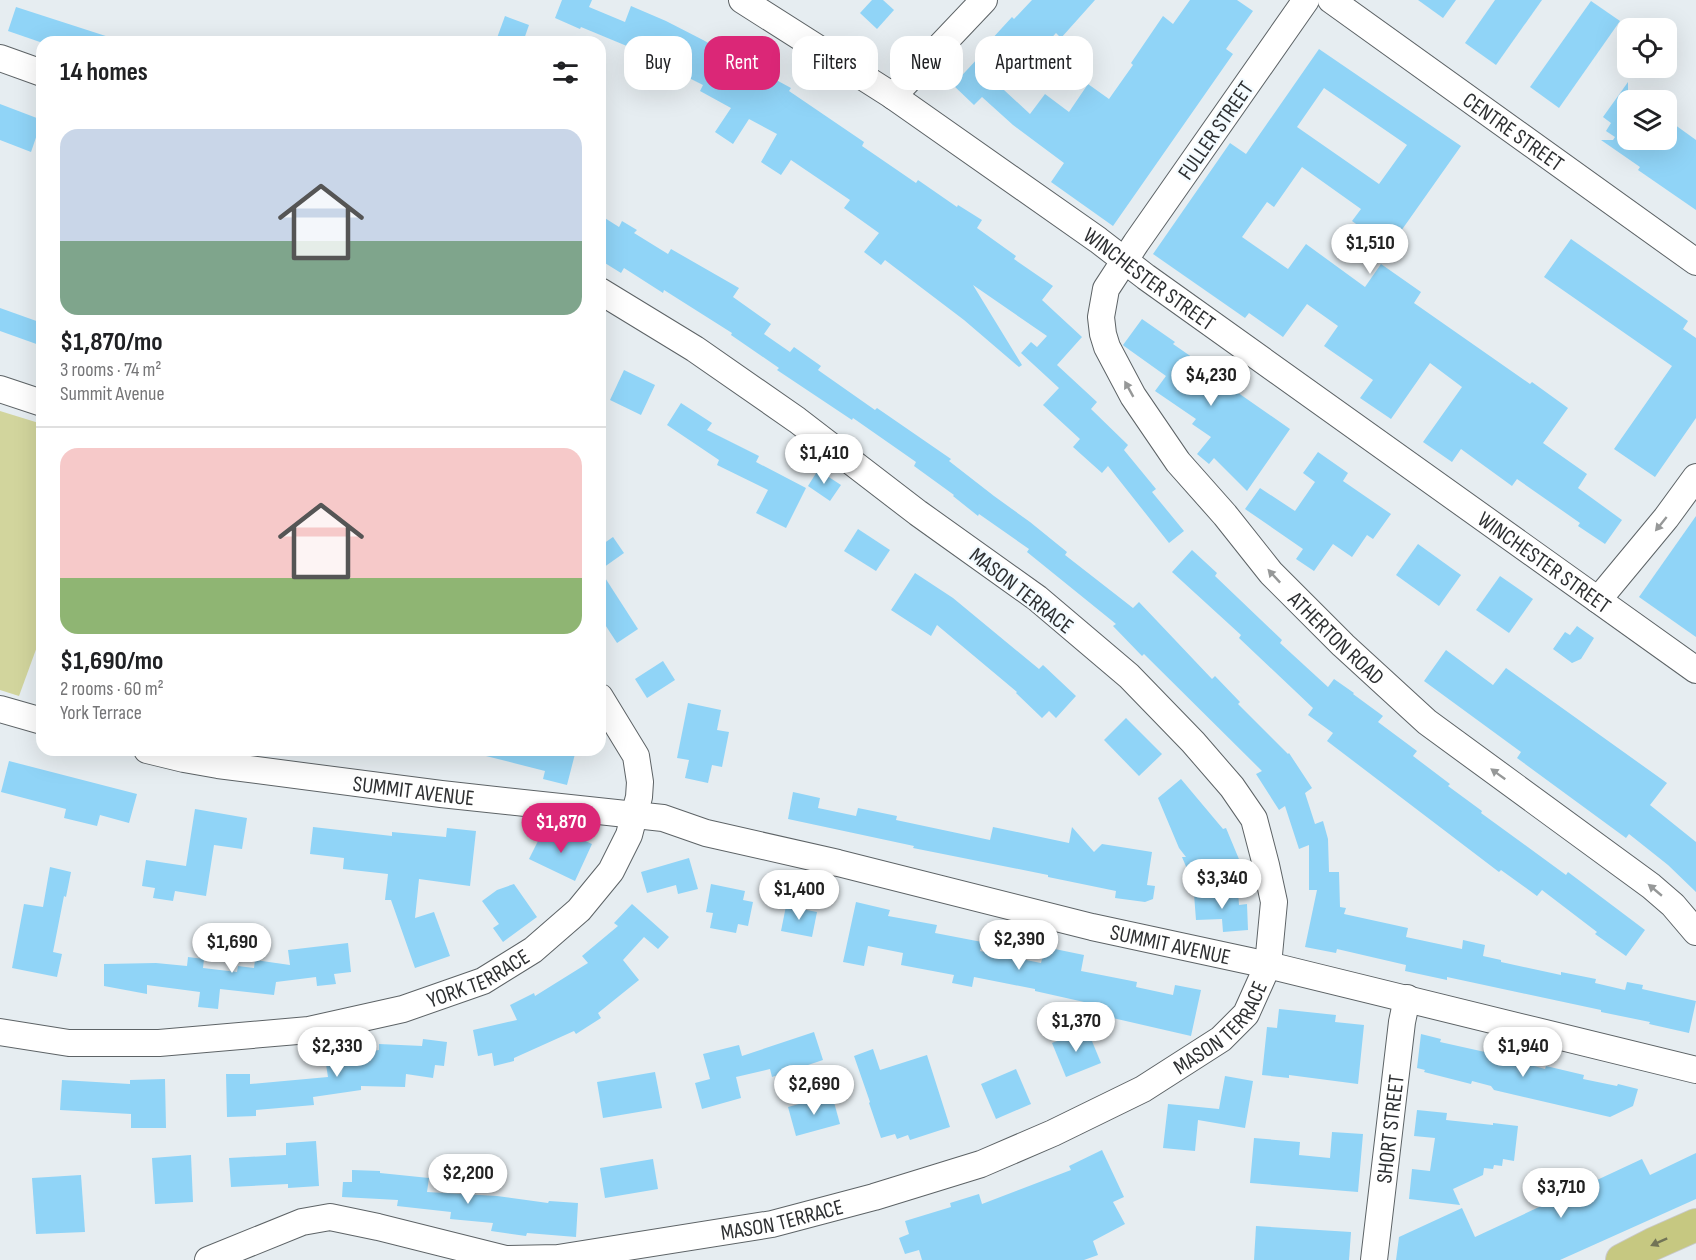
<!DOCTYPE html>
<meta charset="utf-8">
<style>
:root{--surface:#fff;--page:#f2f2f2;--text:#202124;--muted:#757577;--line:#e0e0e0;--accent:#db2777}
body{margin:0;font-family:"Sofia Sans Condensed",sans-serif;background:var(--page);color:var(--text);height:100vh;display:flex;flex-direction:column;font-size:22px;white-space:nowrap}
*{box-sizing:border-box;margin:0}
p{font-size:20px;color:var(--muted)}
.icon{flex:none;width:33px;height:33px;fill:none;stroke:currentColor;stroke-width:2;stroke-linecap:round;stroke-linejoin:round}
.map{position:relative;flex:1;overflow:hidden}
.side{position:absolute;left:36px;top:36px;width:570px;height:720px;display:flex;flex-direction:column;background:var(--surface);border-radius:18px;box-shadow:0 6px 24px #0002}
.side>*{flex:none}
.banner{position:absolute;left:624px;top:36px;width:570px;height:54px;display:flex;gap:12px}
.buttons{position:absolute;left:1617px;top:18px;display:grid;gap:12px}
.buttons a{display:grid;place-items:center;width:60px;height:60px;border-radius:12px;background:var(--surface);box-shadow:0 6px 24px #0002;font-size:30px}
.price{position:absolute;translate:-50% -51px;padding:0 14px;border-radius:21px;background:#fff;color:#222;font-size:20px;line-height:39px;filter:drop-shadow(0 2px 3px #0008)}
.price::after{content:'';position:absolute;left:50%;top:36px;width:18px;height:14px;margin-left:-9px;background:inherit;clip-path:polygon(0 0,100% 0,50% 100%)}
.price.current{background:var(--accent);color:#fff}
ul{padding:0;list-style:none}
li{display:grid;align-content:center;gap:12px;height:318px;padding:0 24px}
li+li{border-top:2px solid var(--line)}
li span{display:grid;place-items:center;height:186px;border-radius:18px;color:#555}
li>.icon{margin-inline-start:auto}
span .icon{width:108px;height:108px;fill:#fffc;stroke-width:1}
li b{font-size:26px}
h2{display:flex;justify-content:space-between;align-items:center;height:72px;padding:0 24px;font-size:26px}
.chip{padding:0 21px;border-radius:18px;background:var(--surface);box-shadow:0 6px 24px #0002;font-size:21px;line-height:54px}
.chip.current{background:var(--accent);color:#fff}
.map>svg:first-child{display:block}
.green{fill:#d2d59d}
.building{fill:#90d4f7;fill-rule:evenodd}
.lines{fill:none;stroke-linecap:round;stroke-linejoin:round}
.minor-casing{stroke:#5d6366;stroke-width:28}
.major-casing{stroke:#c9c9ca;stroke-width:34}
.minor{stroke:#fff;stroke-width:26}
.major{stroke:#c6c881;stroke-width:32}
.oneway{fill:#969898}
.oneway2{fill:#727456}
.labels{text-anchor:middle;stroke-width:4.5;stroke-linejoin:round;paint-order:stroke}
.street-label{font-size:22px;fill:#2e3032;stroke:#f3fbff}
</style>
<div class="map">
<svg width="1696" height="1260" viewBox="0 0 1696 1260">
<rect width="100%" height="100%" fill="#e6edf1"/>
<polygon class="green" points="0,411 42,424 42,633 19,696 0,690"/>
<g class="building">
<polygon points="562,0 592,0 589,7 625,22 631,6 666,21 703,40 791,88 789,91 864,142 862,146 916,183 918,180 957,207 958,205 982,220 977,228 1016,256 1014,259 1053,286 1042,300 1082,337 1057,365 1097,402 1091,409 1128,445 1124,450 1156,489 1152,492 1184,531 1169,543 1108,466 1102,473 1073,447 1080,439 1043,405 1059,388 1021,353 1031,342 1037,347 1047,336 973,285 1022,365 1019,367 964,320 885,260 881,265 864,252 879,233 844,208 850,200 791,160 781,175 761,162 777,134 749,119 733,144 715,132 731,108 700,91 703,85 661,64 663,61 581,27 580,29 555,18"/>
<polygon points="872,0 883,0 894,10 877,29 860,13"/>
<polygon points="1032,0 1095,0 1061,38 1056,33 1004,90 1030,114 1045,94 1069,112 1088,84 1109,99 1133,65 1131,63 1163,16 1173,24 1190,0 1237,0 1253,11 1226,49 1233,54 1113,226 1051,182 1064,163 1013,125 982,97 974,105 953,85 992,43 990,41 1012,17 1014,19"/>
<polygon points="1418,0 1456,0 1443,18"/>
<polygon points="1495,0 1542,0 1496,65 1465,43"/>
<polygon points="1591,1 1620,21 1559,108 1530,87"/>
<polygon points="16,7 115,39 115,42 40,42 8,31"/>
<polygon points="505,16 529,25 523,42 508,42 497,38"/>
<path d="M1319 49 1461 146 1389 248 1352 221 1361 209 1302 167 1274 207 1267 202 1242 237 1288 269 1306 244 1365 287 1381 264 1421 292 1414 303 1530 384 1532 382 1568 408 1543 443 1587 474 1578 488 1622 520 1605 544 1578 526 1580 523 1517 479 1512 486 1461 449 1452 462 1423 442 1462 387 1430 363 1391 419 1360 398 1373 380 1324 346 1338 326 1307 304 1283 337 1249 313 1245 318 1153 254 1230 143 1246 154ZM1324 88 1407 145 1379 184 1297 127Z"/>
<polygon points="1628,82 1628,140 1666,140 1666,129 1671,122 1696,140 1696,210 1638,170 1640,167 1601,140 1613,140 1615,137 1606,131 1611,123 1603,117"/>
<polygon points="0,104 42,120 31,152 0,140"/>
<polygon points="600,215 619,227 622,221 637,230 634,233 668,254 671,249 739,288 733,297 771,324 764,334 790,352 794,347 821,366 818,370 875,410 877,408 951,459 949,461 994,496 1030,522 1067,552 1065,555 1133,608 1139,602 1212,679 1215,676 1240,702 1238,704 1288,754 1289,753 1312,788 1305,793 1315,824 1323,821 1328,839 1329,872 1339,872 1340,907 1346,908 1344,914 1408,928 1406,937 1462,949 1463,940 1485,945 1483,956 1501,960 1501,962 1561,975 1561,972 1596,979 1595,983 1625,990 1627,982 1643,985 1642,989 1696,1001 1689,1033 1649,1024 1650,1022 1601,1012 1601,1010 1447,977 1447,980 1405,971 1406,965 1337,949 1336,953 1305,947 1317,890 1309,890 1309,845 1299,849 1285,806 1279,810 1256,774 1262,771 1144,654 1142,656 1113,626 1116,624 1027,552 1029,549 979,514 978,516 953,496 954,495 914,466 916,462 853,418 852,420 777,370 779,368 731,335 732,333 664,290 663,293 624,268 621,273 600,260"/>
<polygon points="1571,239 1688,321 1683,329 1696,338 1696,418 1655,477 1614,449 1672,366 1544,277"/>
<polygon points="0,308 42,323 42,346 0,331"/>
<polygon points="1142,319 1175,342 1173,344 1212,371 1211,374 1290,429 1247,491 1214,458 1209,464 1197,454 1211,437 1192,424 1196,419 1155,391 1166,376 1124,346 1123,345"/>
<polygon points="624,370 655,385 641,415 610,400"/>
<polygon points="681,403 712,423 707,430 759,456 756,462 806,488 786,528 756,513 768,490 717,465 719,460 667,425"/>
<polygon points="1318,452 1348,473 1343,481 1391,514 1373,539 1367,535 1352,557 1333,544 1314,571 1296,559 1303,549 1245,509 1260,488 1295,511 1315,482 1303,473"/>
<polygon points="818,470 841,485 830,501 808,486"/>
<polygon points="1696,516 1696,637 1639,597"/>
<polygon points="858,529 890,550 876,571 844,551"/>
<polygon points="613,537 624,553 600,570 600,546"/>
<polygon points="1418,544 1461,575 1439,606 1396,575"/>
<polygon points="1192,550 1217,573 1215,576 1282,640 1280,643 1328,687 1334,679 1354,693 1353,694 1383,716 1378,722 1417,751 1413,756 1450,784 1448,786 1482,811 1481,813 1566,875 1568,872 1645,930 1626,956 1595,934 1597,932 1542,890 1537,896 1501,870 1499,872 1327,741 1333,733 1308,715 1313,708 1239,638 1241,635 1172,572"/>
<polygon points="600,570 638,629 617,643 600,617"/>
<polygon points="915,573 953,598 1039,669 1043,665 1076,696 1056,718 1049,711 1042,718 1016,693 1017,692 937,625 931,636 891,610"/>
<polygon points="1500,576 1533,599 1509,633 1476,610"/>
<polygon points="1577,626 1594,638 1581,659 1572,663 1553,649 1565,632 1570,635"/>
<polygon points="1446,650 1493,685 1506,668 1667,783 1650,805 1696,842 1696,892 1668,865 1629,834 1626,838 1517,758 1521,752 1424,681"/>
<polygon points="663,661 675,680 647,698 635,679"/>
<polygon points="688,703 721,710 717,730 729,732 722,767 712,765 708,783 685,778 689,760 677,758"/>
<polygon points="1126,718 1162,754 1139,776 1104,740"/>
<polygon points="487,750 576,750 567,785 543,779 545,771 486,756"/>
<polygon points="9,761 137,794 129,823 100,815 97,826 64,818 66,809 1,792"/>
<polygon points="1181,779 1223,829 1226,828 1241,864 1193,883 1182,857 1186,857 1179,848 1158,798"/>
<polygon points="793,792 820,798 818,808 856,816 858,808 897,816 896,820 990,840 993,827 1069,843 1072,827 1094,852 1102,844 1152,852 1147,885 1155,886 1153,899 1145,902 1115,898 1116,891 1048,877 1048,875 913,848 914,846 788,819"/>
<polygon points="195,809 247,818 242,849 214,845 206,896 175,891 173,901 153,898 155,888 142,886 146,860 186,866"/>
<polygon points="313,827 392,836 392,832 446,837 447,828 476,831 470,886 419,879 415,918 434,912 450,956 415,968 391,900 385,900 388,874 343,869 344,858 310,854"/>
<polygon points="543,831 567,842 570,834 592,844 575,881 529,859"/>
<polygon points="689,858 698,889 678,894 676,885 647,893 641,872"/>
<polygon points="50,867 71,872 66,897 64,896 53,952 62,954 57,977 12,968 24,904 43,907"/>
<polygon points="514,884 537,917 503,942 493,928 499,924 482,901 497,890"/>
<polygon points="711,884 745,891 743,900 753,902 748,926 738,924 736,933 710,928 713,913 706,912"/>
<polygon points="1238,892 1239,905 1247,904 1248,930 1223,932 1222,919 1196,920 1194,894"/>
<polygon points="856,902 890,910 888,916 937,925 935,933 982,942 980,951 1041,963 1045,947 1084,955 1081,971 1137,982 1136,987 1173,995 1175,985 1201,990 1191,1036 1091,1013 1093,1004 1035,991 1035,989 974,977 972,987 952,983 954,975 901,965 903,953 868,946 864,966 843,962"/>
<polygon points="632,904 669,937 658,949 644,937 623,960 639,980 598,1013 601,1018 576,1034 574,1031 514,1058 514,1061 494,1066 492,1053 478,1056 473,1030 517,1020 510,1005 534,993 535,996 588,963 582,956 618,926 614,923"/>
<polygon points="786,906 817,912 812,937 781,931"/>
<polygon points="348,943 351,972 334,974 336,984 317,986 316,977 276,982 274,995 220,989 218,1009 198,1007 200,992 147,985 147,994 104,986 104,964 156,963 187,966 188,957 204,959 203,968 237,972 238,966 254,968 255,960 290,965 288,950"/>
<polygon points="1279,1009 1336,1015 1335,1022 1364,1025 1358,1084 1289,1075 1289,1078 1262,1075 1267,1027 1277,1028"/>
<polygon points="1087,1029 1101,1063 1066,1077 1052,1043"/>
<polygon points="814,1032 823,1060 772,1077 770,1069 736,1077 741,1098 702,1109 695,1083 710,1079 703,1054 739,1045 742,1056"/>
<polygon points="1421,1034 1441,1039 1440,1042 1512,1058 1512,1060 1545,1069 1546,1066 1584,1075 1583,1079 1617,1086 1618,1084 1638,1089 1633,1106 1610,1117 1494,1090 1491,1086 1472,1081 1471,1084 1424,1072 1425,1070 1417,1068"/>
<polygon points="423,1039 447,1042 444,1066 435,1065 433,1078 406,1074 405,1087 361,1086 361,1090 313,1097 314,1105 256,1110 256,1116 227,1117 226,1074 250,1074 250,1084 328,1077 325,1058 379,1050 379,1044 422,1046"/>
<polygon points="873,1049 880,1070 927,1055 950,1127 910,1140 908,1135 897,1139 895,1134 881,1138 869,1103 870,1102 854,1056"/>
<polygon points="1016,1069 1031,1104 996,1119 981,1084"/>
<polygon points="655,1072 662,1108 603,1118 597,1082"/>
<polygon points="1225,1076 1253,1081 1245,1128 1198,1120 1195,1151 1163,1148 1168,1104 1219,1109"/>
<polygon points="165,1079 166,1128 131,1128 131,1114 60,1110 62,1080 130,1084 130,1080"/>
<polygon points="832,1095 840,1124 796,1136 788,1107"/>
<polygon points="1417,1110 1447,1113 1446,1120 1493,1125 1493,1123 1518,1126 1514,1161 1503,1159 1502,1166 1494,1165 1493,1169 1484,1168 1483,1175 1453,1189 1460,1205 1409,1199 1412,1169 1430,1171 1435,1138 1414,1136"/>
<polygon points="1332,1132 1363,1134 1358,1192 1250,1183 1254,1138 1300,1142 1299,1155 1330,1158"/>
<polygon points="316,1141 319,1186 288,1188 288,1184 231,1187 229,1158 286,1155 286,1143"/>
<polygon points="1102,1150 1124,1197 1113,1202 1125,1224 1093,1241 1098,1255 1084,1260 922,1260 919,1250 905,1254 899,1238 909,1234 905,1221 951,1207 950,1203 979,1194 982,1204 1071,1170 1069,1166"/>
<polygon points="1696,1153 1696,1199 1560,1260 1396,1260 1399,1237 1462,1208 1475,1237 1642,1159 1650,1175"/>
<polygon points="191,1155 193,1202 155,1204 152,1158"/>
<polygon points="653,1159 658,1189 605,1198 600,1168"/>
<polygon points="352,1170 380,1171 380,1173 429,1178 427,1192 497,1196 548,1203 549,1201 578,1203 576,1237 527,1233 526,1236 491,1231 493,1223 450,1219 451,1212 397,1206 398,1200 342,1197 343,1182 352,1182"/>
<polygon points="81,1175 85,1232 36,1234 32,1178"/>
<polygon points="1256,1226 1351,1232 1349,1260 1254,1260"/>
</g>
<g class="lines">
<defs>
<g id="minor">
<path id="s1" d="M742 0 893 96 1098 240 1146 277 1696 670"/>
<path id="s2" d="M1306 0 1136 243 1106 289 1101 317 1103 334 1107 347 1133 396 1178 462 1225 515 1271 573 1343 645 1427 722 1651 886 1673 905 1696 932"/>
<path id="s3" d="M1331 0 1696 262"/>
<polyline points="0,58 42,73"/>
<polyline points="893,96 984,0"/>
<polyline points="0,389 42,403"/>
<polyline points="1598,600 1666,518 1696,477"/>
<polyline points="0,709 42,721"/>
<path id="s4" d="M147 750 184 759 218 765 441 794 663 818 706 833 838 863 1092 927 1268 965 1696 1070"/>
<path id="s5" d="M0 1032 69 1043H159L309 1030 403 1009 483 981 533 950 579 910 611 871 629 835 639 797 640 782 636 756 600 697"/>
<path id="s6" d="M208 1260 302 1222 330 1217 378 1227 506 1259 558 1258 772 1224 874 1197 981 1164 1053 1133 1143 1089 1221 1039 1246 1014 1268 965 1274 902 1266 865 1254 819 1232 787 1193 742 1129 676 1037 598 918 513 797 420 695 349 600 291"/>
<path id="s7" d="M1374 1260 1402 1022 1407 998"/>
</g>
<polyline id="major" points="1622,1260 1653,1244 1696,1225"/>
</defs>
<use href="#minor" class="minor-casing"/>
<use href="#major" class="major-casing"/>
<use href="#minor" class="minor"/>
<use href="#major" class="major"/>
</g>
<defs><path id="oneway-solid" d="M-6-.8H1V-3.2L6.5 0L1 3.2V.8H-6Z" transform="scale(1.5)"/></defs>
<g class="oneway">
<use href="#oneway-solid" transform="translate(1129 389) rotate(-119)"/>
<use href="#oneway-solid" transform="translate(1661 524) rotate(129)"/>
<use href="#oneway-solid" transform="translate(1274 576) rotate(-133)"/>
<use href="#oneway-solid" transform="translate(1498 774) rotate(-144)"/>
<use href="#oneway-solid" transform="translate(1655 890) rotate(-140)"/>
</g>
<use class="oneway2" href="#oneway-solid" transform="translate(1659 1242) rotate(156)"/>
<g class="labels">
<g class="street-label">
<text transform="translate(1215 130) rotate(-55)" y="8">FULLER STREET</text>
<text dy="8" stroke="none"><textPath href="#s3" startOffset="225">CENTRE STREET</textPath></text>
<text dy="8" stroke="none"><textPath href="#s1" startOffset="494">WINCHESTER STREET</textPath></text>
<text dy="8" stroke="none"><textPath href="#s1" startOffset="980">WINCHESTER STREET</textPath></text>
<text transform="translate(1022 590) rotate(38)" y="8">MASON TERRACE</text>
<text dy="8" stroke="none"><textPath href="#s2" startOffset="783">ATHERTON ROAD</textPath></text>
<text dy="8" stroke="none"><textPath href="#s4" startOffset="270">SUMMIT AVENUE</textPath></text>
<text dy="8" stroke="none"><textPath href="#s4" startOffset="1044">SUMMIT AVENUE</textPath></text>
<text dy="8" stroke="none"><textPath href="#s5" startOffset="488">YORK TERRACE</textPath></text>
<text dy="8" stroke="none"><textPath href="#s6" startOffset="1076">MASON TERRACE</textPath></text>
<text dy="8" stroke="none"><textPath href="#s7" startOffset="132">SHORT STREET</textPath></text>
<text dy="8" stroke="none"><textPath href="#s6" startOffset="590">MASON TERRACE</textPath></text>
</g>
</g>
</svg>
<div class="buttons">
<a><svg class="icon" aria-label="locate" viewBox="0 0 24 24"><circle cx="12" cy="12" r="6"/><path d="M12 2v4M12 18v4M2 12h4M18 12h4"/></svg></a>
<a><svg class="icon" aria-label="layers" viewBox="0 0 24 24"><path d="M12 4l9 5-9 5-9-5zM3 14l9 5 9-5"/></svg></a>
</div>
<b class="price" style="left:1370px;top:275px">$1,510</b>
<b class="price" style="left:1211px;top:407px">$4,230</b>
<b class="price" style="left:824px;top:485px">$1,410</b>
<b class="price current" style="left:561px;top:854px">$1,870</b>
<b class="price" style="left:1222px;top:910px">$3,340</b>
<b class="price" style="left:799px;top:921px">$1,400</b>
<b class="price" style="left:1019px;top:971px">$2,390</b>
<b class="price" style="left:232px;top:974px">$1,690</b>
<b class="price" style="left:1076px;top:1053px">$1,370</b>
<b class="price" style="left:337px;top:1078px">$2,330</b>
<b class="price" style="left:1523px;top:1078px">$1,940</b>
<b class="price" style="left:814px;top:1116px">$2,690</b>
<b class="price" style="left:468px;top:1205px">$2,200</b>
<b class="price" style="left:1561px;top:1219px">$3,710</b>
<div class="banner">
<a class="chip">Buy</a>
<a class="chip current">Rent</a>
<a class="chip">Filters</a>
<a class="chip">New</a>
<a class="chip">Apartment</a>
</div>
<section class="side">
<h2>14 homes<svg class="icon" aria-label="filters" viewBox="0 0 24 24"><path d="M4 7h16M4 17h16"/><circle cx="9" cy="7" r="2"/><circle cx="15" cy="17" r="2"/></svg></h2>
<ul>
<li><span style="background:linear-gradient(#c9d6e8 60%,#7fa58c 0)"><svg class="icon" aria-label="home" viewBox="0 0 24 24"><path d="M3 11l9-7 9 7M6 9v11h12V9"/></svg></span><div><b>$1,870/mo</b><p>3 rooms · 74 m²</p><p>Summit Avenue</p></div></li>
<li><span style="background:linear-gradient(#f6c9c9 70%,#8fb573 0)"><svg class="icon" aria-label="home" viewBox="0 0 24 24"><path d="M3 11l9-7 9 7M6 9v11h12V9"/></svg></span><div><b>$1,690/mo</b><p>2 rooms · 60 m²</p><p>York Terrace</p></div></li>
</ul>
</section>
</div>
